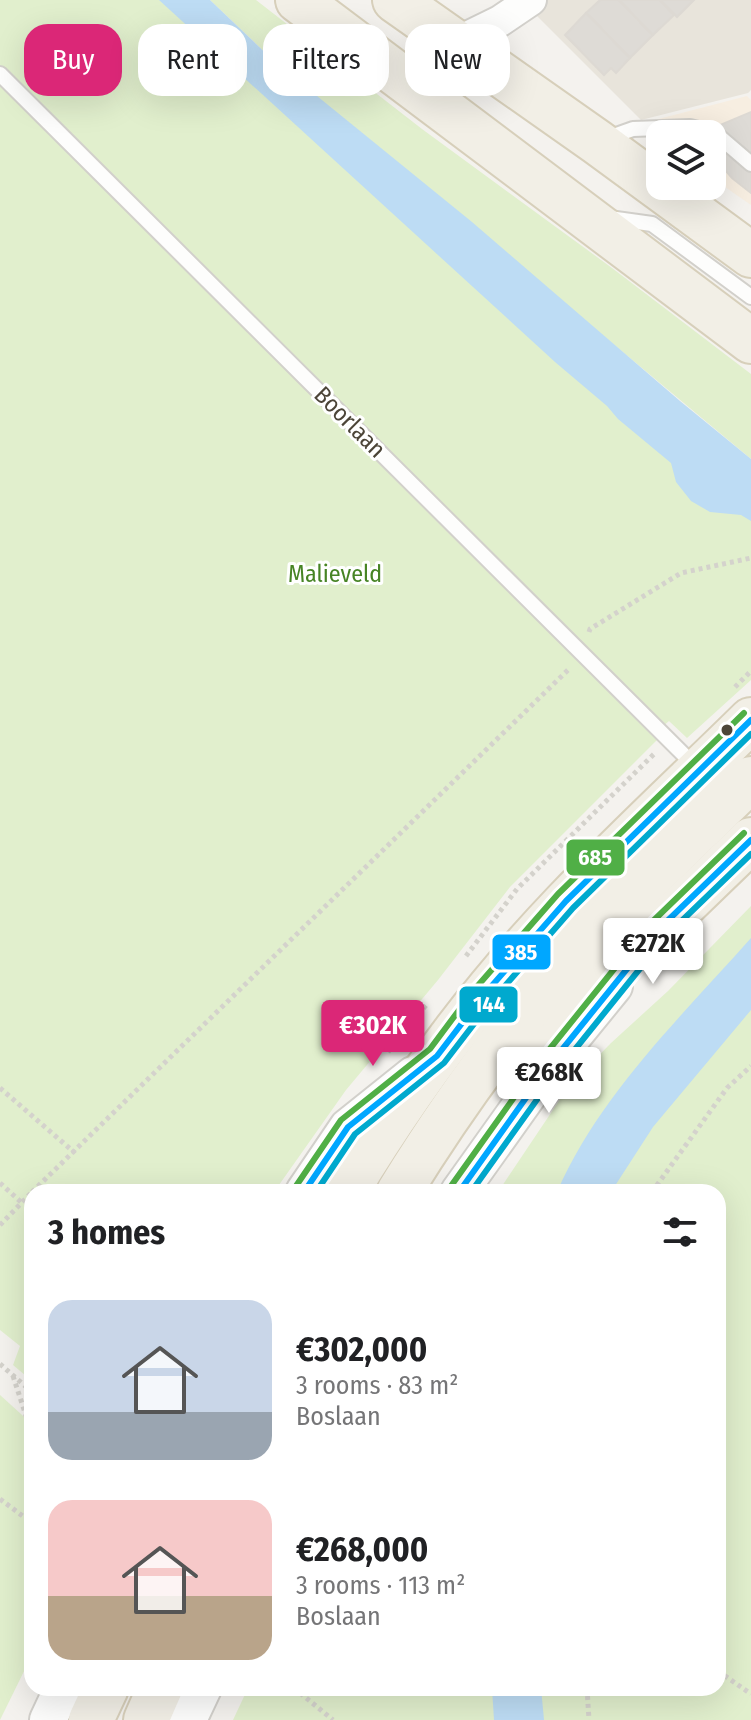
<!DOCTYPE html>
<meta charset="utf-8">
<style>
:root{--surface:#fff;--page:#f6f6f6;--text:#202124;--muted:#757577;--accent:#db2777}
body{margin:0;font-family:"Fira Sans Condensed",sans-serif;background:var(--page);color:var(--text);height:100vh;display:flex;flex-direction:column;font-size:30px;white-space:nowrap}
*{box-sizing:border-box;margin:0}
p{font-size:26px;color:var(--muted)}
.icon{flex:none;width:44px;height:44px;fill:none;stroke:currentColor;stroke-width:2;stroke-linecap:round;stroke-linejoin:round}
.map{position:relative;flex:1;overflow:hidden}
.side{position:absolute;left:24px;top:1184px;width:702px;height:512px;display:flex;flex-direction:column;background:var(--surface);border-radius:24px;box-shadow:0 8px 32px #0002}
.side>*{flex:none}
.guide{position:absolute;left:24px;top:24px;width:704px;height:72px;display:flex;gap:16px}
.fabs{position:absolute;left:646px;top:120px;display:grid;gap:16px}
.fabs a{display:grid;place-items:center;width:80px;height:80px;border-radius:16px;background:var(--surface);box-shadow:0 8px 32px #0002;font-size:40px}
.price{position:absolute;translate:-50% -68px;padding:0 18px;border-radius:8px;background:#fff;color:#222;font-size:26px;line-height:52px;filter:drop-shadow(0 2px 4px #0008)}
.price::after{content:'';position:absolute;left:50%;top:48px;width:24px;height:18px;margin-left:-12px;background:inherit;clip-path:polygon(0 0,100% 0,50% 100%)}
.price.on{background:var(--accent);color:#fff}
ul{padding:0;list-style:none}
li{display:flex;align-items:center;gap:24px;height:200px;padding:0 24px}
li span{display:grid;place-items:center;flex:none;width:224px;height:160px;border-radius:24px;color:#555}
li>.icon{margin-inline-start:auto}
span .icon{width:96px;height:96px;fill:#fffc;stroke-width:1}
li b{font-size:34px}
h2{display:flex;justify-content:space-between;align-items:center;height:96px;padding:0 24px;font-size:34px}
.chip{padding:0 28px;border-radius:24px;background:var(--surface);box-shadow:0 8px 32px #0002;font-size:28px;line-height:72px}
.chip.on{background:var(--accent);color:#fff}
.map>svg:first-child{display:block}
.residential{fill:#e8e4db}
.commercial{fill:#f7eee1}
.green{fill:#e1efcd}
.water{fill:#bddcf4}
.building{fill:#dedbd6;stroke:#ddd9d3;stroke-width:2}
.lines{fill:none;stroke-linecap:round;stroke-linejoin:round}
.service-casing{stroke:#d2d0cb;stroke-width:18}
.minor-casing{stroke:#d2d0cb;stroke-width:34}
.tertiary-casing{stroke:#d2d0cb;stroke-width:40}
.primary-casing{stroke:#d7cfba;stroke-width:48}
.path{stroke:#d4d2cc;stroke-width:5;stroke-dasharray:4 4;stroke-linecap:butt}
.service{stroke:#fdfdfc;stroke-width:14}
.minor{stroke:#fdfdfc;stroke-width:30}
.tertiary{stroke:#fdfdfc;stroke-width:36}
.primary{stroke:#f2efe6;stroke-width:44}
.bus-1-casing{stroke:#fff;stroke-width:12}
.bus-2-casing{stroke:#fff;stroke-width:12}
.bus-3-casing{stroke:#fff;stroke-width:12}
.bus-1{stroke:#00a7ff;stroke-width:6}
.bus-2{stroke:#00a9ce;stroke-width:6}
.bus-3{stroke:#50af46;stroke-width:6}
.bus-dot{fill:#4c4538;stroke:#fff;stroke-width:3}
.labels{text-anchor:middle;stroke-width:6;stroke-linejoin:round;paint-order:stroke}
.street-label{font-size:24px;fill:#4c4538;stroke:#fff}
.park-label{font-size:24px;fill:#478425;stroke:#fff}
.line-badge{stroke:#fff;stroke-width:3}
.badge-label{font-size:22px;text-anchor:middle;font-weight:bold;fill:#fff}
</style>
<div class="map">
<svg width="751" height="1720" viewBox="0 0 751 1720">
<rect width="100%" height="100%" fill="#f4f2ee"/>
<polygon class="residential" points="517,0 751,0 751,90 748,93 641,120 533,12"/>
<polygon class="commercial" points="747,96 751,100 751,205 712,178 712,134 660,134 660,136 643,123"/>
<g class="green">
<polygon points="0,0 186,0 751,488 751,680 687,738 669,721 655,733 659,738 510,887 438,980 346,1090 274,1192 32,1192 32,1381 13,1365 20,1346 0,1330"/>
<polygon points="210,0 256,0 422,129 612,268 751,374 751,459 274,61"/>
<polygon points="751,906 751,1720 233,1720 248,1688 718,1688 718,1192 498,1192 569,1086 611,1043 668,991"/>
<polygon points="0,1395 32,1424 32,1655 0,1720"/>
</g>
<g class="water">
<polygon points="159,0 210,0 274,61 472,222 680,401 751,459 751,521 741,515 710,512 691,501 676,482 671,463 618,419 607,406 555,362"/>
<path d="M751 938V1010L653 1127 611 1192H557C600 1094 681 1017 751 938Z"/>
<polygon points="492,1688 541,1688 544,1720 494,1720"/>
</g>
<g class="building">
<polygon points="600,0 619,0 653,35 630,58 586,13"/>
<polygon points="619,0 660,0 674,15 653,35"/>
<polygon points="660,0 694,0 677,17"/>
<polygon points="586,13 630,58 616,73 611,68 604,75 565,35"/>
<polygon points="751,112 751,193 732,178 712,155 712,134 699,134"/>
</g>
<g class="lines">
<defs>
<g id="service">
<polyline points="0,74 697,768"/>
<polyline points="605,139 633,129 690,127 715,133 751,164"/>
<polyline points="609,218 652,224 751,297"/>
</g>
<polyline id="minor" points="455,43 500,21 531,0"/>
<g id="tertiary">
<polyline points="304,1192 348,1127 413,1075"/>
<polyline points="459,1192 548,1067 614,986"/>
<polyline points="48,1720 63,1688"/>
<polyline points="188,1720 203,1688"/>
</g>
<g id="primary">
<polyline points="298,0 751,341"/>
<polyline points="395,0 597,142 751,255"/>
<polyline points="539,1031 552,1024 583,992 660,928 751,840"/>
<path d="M346 1192C409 1088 481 991 565 903 625 840 689 781 751 720"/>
<path d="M399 1192C449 1111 505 1032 569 961 627 897 690 839 751 779"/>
<polyline points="91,1720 106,1688"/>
<polyline points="146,1720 160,1688"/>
</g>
</defs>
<use href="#service" class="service-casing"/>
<use href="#minor" class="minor-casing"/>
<use href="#tertiary" class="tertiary-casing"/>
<use href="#primary" class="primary-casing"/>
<g class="path">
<polyline points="589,632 590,629 681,573 751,558"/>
<polyline points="735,687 751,671"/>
<polyline points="466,956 517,889 655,753"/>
<polyline points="388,1052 427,1004"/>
<polyline points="0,1088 75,1153"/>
<polyline points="0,1183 21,1202"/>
<polyline points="32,1192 570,668"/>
<polyline points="652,1192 727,1088 751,1066"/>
<polyline points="0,1225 32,1192"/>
<polyline points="0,1364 32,1392"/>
<polyline points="13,1376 32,1434"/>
<polyline points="0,1499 32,1523"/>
<polyline points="718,1671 751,1694"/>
<polyline points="294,1688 333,1720"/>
<polyline points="587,1688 589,1720"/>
</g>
<use href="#service" class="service"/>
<use href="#minor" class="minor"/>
<use href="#tertiary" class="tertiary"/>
<use href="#primary" class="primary"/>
<defs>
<g id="bus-1">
<polyline points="304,1192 348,1127 437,1056 482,997 566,901 751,720"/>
<polyline points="459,1192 548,1067 660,928 751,840"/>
</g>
<g id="bus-2">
<polyline points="316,1192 355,1134 444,1063 490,1003 573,908 751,734"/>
<polyline points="471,1192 556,1073 667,935 751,854"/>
</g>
<g id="bus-3">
<polyline points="296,1186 341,1120 430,1049 474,990 558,894 744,713"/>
<polyline points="451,1186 540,1061 652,922 744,833"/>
</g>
</defs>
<use href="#bus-1" class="bus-1-casing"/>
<use href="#bus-2" class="bus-2-casing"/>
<use href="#bus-3" class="bus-3-casing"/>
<use href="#bus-1" class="bus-1"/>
<use href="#bus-2" class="bus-2"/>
<use href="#bus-3" class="bus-3"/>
</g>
<circle class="bus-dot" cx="727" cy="730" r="7"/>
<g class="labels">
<g class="street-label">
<text transform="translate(350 422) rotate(45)" y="8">Boorlaan</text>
</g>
<g class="park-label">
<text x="335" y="582">Malieveld</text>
</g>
</g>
<g class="line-badge">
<rect x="565" y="838" width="61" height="39" rx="8" fill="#50af46"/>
<rect x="491" y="933" width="61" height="38" rx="8" fill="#00a7ff"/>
<rect x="458" y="985" width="61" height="39" rx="8" fill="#00a9ce"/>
</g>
<g class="badge-label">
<text x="595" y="865">685</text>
<text x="521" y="960">385</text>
<text x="489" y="1012">144</text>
</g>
</svg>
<div class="fabs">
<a><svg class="icon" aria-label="layers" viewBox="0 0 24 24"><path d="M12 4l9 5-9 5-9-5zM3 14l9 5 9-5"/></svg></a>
</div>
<b class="price" style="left:653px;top:986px">€272K</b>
<b class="price on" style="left:373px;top:1068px">€302K</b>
<b class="price" style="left:549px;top:1115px">€268K</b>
<div class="guide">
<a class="chip on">Buy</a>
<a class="chip">Rent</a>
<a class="chip">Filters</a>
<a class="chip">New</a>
</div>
<section class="side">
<h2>3 homes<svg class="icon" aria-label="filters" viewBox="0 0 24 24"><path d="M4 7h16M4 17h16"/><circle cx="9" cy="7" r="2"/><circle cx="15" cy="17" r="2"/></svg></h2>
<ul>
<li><span style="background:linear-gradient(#c9d6e8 70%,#9aa5b1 0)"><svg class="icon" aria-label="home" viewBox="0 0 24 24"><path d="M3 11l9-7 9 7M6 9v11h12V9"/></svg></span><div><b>€302,000</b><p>3 rooms · 83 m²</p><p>Boslaan</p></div></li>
<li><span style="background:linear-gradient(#f6c9c9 60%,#b9a48a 0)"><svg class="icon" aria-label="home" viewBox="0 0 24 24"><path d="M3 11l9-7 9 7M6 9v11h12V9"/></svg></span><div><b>€268,000</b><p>3 rooms · 113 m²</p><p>Boslaan</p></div></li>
</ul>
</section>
</div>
